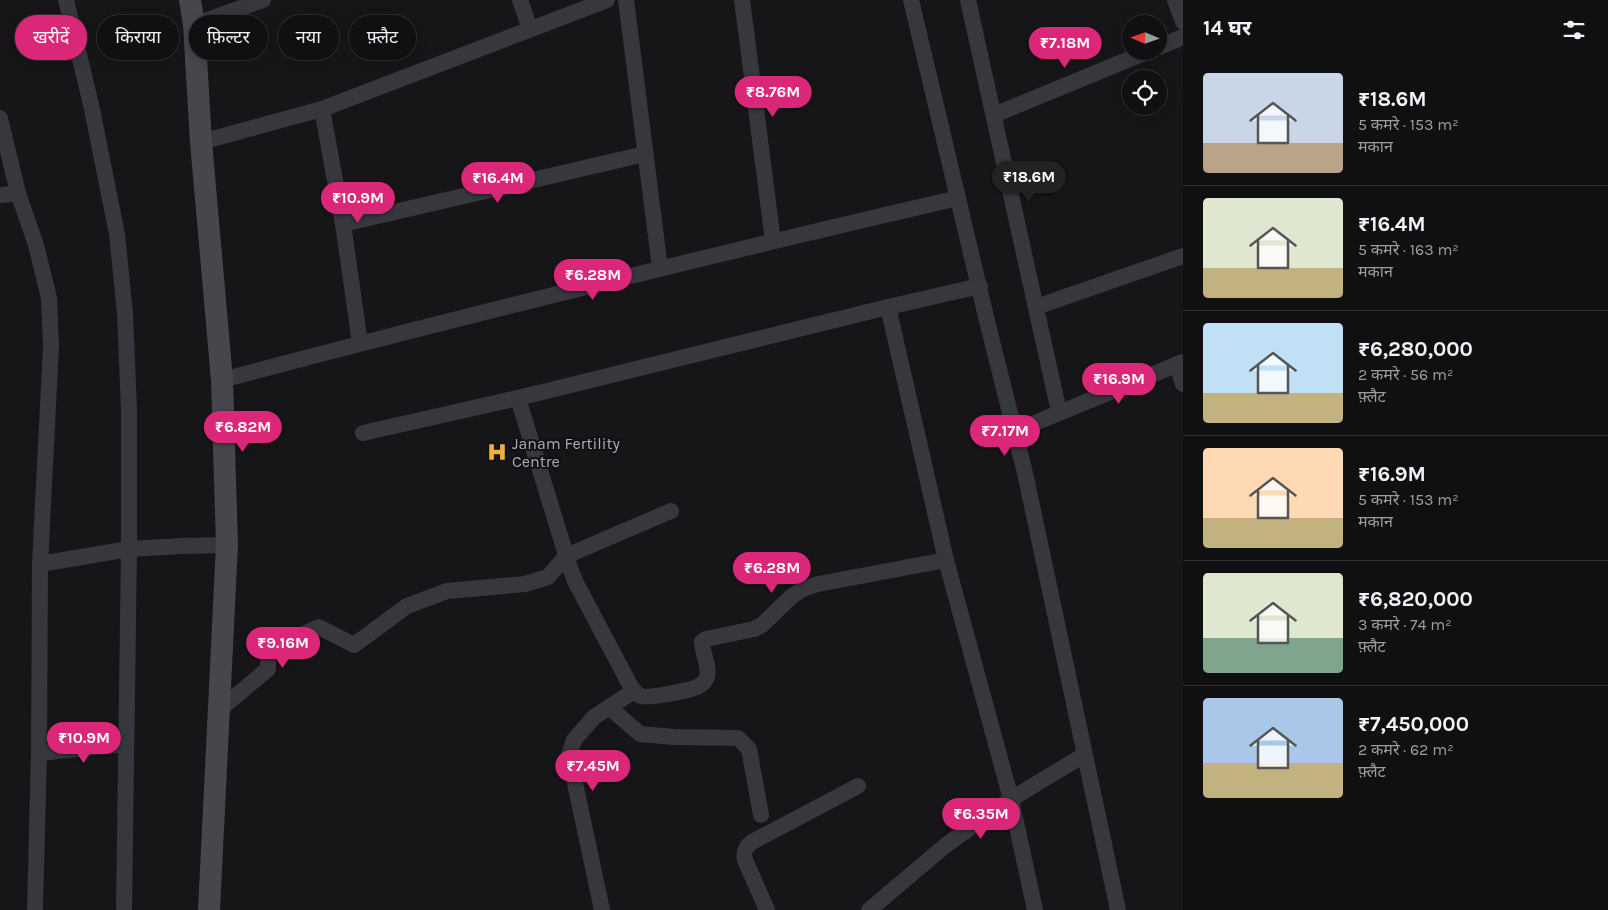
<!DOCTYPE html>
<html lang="hi">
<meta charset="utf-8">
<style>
:root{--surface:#101012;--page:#19191b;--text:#f1f3f6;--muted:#9c9d9f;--line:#303032;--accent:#db2777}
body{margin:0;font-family:Karla,"Noto Sans Devanagari",sans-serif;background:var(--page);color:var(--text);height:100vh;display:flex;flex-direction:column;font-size:19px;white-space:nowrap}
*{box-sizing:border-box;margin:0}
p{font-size:16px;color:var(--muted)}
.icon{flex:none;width:28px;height:28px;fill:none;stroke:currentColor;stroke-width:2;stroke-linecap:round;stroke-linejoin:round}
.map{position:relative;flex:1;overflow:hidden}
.side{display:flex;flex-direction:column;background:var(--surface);width:425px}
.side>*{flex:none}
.guide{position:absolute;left:15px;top:15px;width:475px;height:45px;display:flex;gap:10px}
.needle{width:32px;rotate:272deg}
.buttons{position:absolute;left:1122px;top:15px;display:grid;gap:10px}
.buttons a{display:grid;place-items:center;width:45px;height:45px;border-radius:50%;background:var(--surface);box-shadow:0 2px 12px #0003,0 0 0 1px var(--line);font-size:25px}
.price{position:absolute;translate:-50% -42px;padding:0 11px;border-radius:18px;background:var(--accent);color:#fff;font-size:16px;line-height:32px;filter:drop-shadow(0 1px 2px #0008)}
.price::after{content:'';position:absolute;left:50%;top:30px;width:15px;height:11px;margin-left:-8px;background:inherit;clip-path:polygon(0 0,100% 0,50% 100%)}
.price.on{background:#222;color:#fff}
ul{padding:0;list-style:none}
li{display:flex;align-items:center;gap:15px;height:125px;padding:0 20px}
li+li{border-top:1px solid var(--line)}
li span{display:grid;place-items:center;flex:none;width:140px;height:100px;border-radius:5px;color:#555}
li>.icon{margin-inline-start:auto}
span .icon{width:60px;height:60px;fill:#fffc;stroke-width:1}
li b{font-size:21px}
h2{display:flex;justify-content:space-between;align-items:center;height:60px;padding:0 20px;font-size:21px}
.chip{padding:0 18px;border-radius:22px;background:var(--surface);box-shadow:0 2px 12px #0003,0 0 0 1px var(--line);font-size:18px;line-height:45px}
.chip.on{background:var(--accent);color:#fff}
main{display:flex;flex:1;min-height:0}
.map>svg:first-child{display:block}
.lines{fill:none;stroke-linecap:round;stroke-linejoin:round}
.street{stroke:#37383d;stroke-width:16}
.secondary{stroke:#45474d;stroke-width:22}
.labels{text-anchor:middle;stroke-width:4;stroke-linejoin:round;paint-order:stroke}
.poi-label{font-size:16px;fill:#a8adb8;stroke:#111113;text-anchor:start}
</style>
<main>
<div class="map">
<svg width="1183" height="910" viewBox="0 0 1183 910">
<rect width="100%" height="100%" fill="#161618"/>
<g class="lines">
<g class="street">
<polyline points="66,0 92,109 117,234 125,313 129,410 129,549 124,910"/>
<polyline points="520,0 530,29"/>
<polyline points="626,0 660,268"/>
<polyline points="742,0 773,241"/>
<polyline points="911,0 988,325 1025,473 1118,910"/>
<polyline points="968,0 1059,412"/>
<polyline points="1175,0 1183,22"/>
<polyline points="194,25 263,0"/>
<polyline points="1159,47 1183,37"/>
<polyline points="322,109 343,224 360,343"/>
<polyline points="994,115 1149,51"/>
<polyline points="0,118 18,193 36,245 49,298 51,346 40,564 39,753 35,910"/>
<polyline points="201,142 322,109 607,0"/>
<polyline points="0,195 18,193"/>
<polyline points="343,224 645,154"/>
<polyline points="980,286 888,307 946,560 1011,799 1035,910"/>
<polyline points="1036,307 1183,256"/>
<polyline points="1177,364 1183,384"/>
<path d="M222 380C467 315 712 255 958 198"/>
<path d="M518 398 570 568 576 583 630 685C633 689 636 694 641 696 648 699 692 690 699 686 702 685 706 680 707 677 710 666 702 653 702 642L706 639 754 629 762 625 792 596 803 589 818 584 946 560"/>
<polyline points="1015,431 1183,362"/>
<polyline points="363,433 518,398 888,307"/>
<polyline points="40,564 129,549 182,546 227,545"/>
<polyline points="610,708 640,734 674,737 738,738 749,749 761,815"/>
<polyline points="218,711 268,669 268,650 319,627 354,645 407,606 447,591 525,584 548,577 566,556 671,511"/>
<polyline points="39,753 126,744"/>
<polyline points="602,910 569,755 574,740 594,717 634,691"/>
<path d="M767 910 745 860C743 852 745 847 752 842L858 786"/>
<polyline points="869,910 946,845 1011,799 1084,755"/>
</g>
<polyline class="secondary" points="190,0 194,25 201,142 222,380 227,545 209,910"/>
</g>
<defs>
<symbol id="hospital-bare" viewBox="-9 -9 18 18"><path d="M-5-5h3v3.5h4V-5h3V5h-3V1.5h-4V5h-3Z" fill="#f2b134" stroke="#111113" stroke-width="2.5" paint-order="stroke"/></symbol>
</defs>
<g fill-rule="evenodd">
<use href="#hospital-bare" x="483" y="438" width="28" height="28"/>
</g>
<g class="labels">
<g class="poi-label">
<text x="512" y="449">Janam Fertility<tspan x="512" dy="18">Centre</tspan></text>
</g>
</g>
</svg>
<div class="buttons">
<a><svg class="needle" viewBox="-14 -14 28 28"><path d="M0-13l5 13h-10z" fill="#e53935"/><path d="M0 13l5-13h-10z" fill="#9c9d9f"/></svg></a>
<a><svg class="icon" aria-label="locate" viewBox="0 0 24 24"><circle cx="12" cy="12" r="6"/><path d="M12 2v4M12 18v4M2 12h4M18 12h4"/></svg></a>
</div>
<b class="price" style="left:1065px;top:69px">₹7.18M</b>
<b class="price" style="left:773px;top:118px">₹8.76M</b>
<b class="price on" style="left:1029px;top:203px">₹18.6M</b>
<b class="price" style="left:498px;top:204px">₹16.4M</b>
<b class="price" style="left:358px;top:224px">₹10.9M</b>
<b class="price" style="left:593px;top:301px">₹6.28M</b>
<b class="price" style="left:1119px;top:405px">₹16.9M</b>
<b class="price" style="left:243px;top:453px">₹6.82M</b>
<b class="price" style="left:1005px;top:457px">₹7.17M</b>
<b class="price" style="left:772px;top:594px">₹6.28M</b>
<b class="price" style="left:283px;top:669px">₹9.16M</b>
<b class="price" style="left:84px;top:764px">₹10.9M</b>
<b class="price" style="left:593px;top:792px">₹7.45M</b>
<b class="price" style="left:981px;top:840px">₹6.35M</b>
<div class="guide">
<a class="chip on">खरीदें</a>
<a class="chip">किराया</a>
<a class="chip">फ़िल्टर</a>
<a class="chip">नया</a>
<a class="chip">फ़्लैट</a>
</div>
</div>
<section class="side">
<h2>14 घर<svg class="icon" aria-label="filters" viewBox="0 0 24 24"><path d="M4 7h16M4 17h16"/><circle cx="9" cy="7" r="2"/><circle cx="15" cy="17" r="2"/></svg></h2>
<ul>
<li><span style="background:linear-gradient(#c9d6e8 70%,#b9a48a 0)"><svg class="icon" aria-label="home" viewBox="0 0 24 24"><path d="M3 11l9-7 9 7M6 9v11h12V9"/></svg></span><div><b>₹18.6M</b><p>5 कमरे · 153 m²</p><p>मकान</p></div></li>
<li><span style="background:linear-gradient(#dfe7d0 70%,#c2b280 0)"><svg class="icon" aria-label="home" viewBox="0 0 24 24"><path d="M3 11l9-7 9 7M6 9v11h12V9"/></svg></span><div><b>₹16.4M</b><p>5 कमरे · 163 m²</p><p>मकान</p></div></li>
<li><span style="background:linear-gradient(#bfe0f5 70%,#c2b280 0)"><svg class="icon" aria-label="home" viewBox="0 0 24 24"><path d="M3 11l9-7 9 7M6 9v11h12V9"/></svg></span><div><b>₹6,280,000</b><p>2 कमरे · 56 m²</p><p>फ़्लैट</p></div></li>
<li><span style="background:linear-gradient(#ffd9b3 70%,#c2b280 0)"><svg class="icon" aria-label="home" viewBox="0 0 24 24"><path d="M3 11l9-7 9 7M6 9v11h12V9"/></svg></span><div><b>₹16.9M</b><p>5 कमरे · 153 m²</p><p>मकान</p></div></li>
<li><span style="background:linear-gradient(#dfe7d0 65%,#7fa58c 0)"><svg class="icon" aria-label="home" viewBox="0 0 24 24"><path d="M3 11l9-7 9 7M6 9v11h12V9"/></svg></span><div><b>₹6,820,000</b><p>3 कमरे · 74 m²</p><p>फ़्लैट</p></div></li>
<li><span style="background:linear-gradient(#a9c7e8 65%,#c2b280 0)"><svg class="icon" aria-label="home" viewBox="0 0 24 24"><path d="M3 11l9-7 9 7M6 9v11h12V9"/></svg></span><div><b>₹7,450,000</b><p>2 कमरे · 62 m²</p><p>फ़्लैट</p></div></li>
</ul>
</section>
</main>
